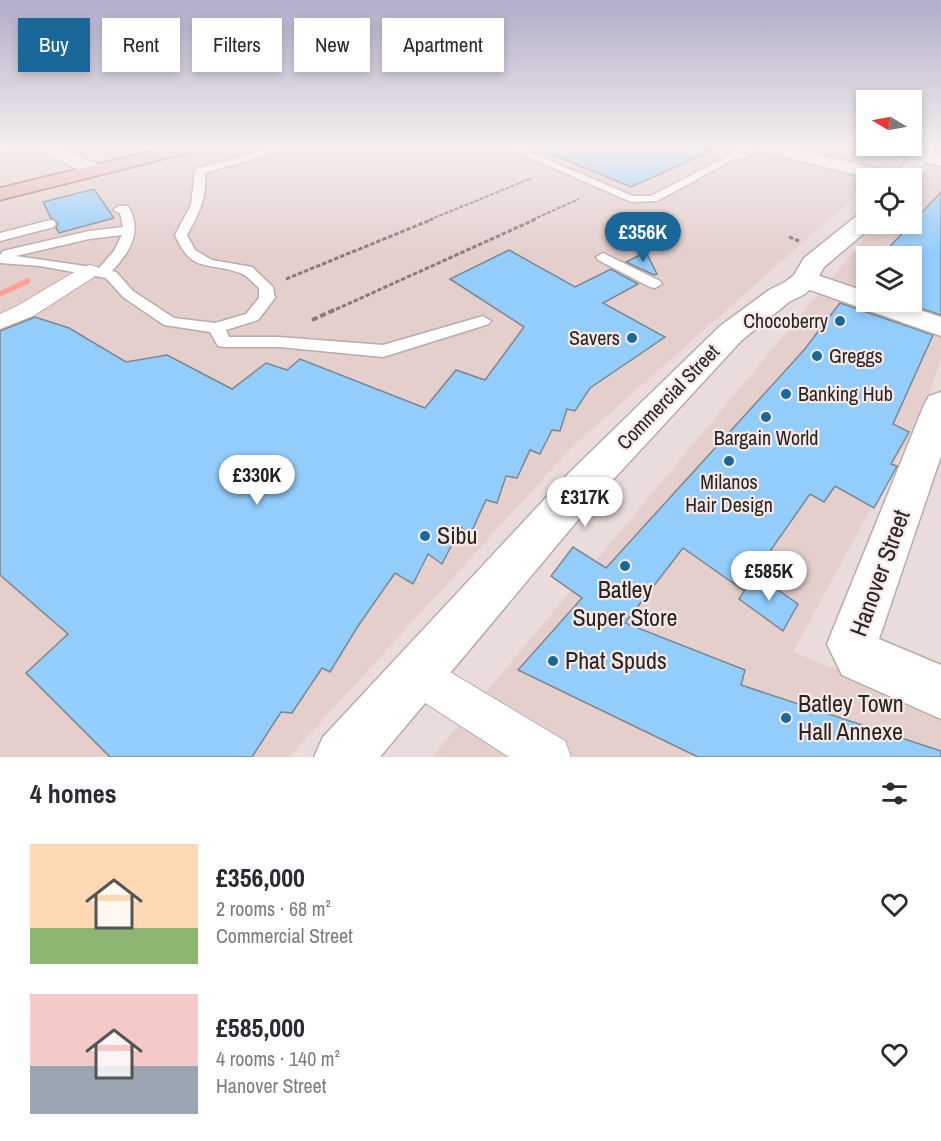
<!DOCTYPE html>
<meta charset="utf-8">
<style>
:root{--surface:#fff;--page:#f7f7f7;--text:#2b2b33;--muted:#7c7c81;--accent:#1a689a}
body{margin:0;font-family:"Archivo Narrow",sans-serif;background:var(--page);color:var(--text);height:100vh;display:flex;flex-direction:column;font-size:22px;white-space:nowrap}
*{box-sizing:border-box;margin:0}
p{font-size:20px;color:var(--muted)}
.icon{flex:none;width:33px;height:33px;fill:none;stroke:currentColor;stroke-width:2;stroke-linecap:round;stroke-linejoin:round}
.map{position:relative;height:757px;overflow:hidden}
.drawer{display:flex;flex-direction:column;background:var(--surface);flex:1}
.drawer>*{flex:none}
.top-card{position:absolute;left:18px;top:18px;width:600px;height:54px;display:flex;gap:12px}
.needle{width:39px;rotate:280deg}
.tools{position:absolute;left:856px;top:90px;display:grid;gap:12px}
.tools a{display:grid;place-items:center;width:66px;height:66px;border-radius:0px;background:var(--surface);box-shadow:0 3px 9px #0003;font-size:30px}
.price{position:absolute;translate:-50% -51px;padding:0 14px;border-radius:21px;background:#fff;color:#222;font-size:20px;line-height:39px;filter:drop-shadow(0 2px 3px #0008)}
.price::after{content:'';position:absolute;left:50%;top:36px;width:18px;height:14px;margin-left:-9px;background:inherit;clip-path:polygon(0 0,100% 0,50% 100%)}
.price.selected{background:var(--accent);color:#fff}
ul{padding:0;list-style:none}
li{display:flex;align-items:center;gap:18px;height:150px;padding:0 30px}
li span{display:grid;place-items:center;flex:none;width:168px;height:120px;border-radius:0px;color:#555}
li>.icon{margin-inline-start:auto}
span .icon{width:72px;height:72px;fill:#fffc;stroke-width:1}
li b{font-size:26px}
h2{display:flex;justify-content:space-between;align-items:center;height:72px;padding:0 30px;font-size:26px}
.chip{padding:0 21px;border-radius:0px;background:var(--surface);box-shadow:0 3px 9px #0003;font-size:21px;line-height:54px}
.chip.selected{background:var(--accent);color:#fff}
.map>svg:first-child{display:block}
.built{fill:#e4cfcd;fill-rule:evenodd}
.lines{fill:none;stroke-linecap:round;stroke-linejoin:round}
.stream{fill:#fea198;fill-rule:evenodd}
.building{fill:#93cdfc;stroke:#7e868d;stroke-width:1.5}
.service-casing{stroke:#b8acaa;stroke-width:3}
.pedestrian-casing{stroke:#b8acaa;stroke-width:2}
.minor-casing{stroke:#b8acaa;stroke-width:3}
.tertiary-casing{stroke:#b8acaa;stroke-width:3}
.primary-casing{stroke:#99615b;stroke-width:3}
.path-far2{stroke:#857c7b;stroke-width:2;stroke-dasharray:4 1.5;stroke-linecap:butt}
.path-far1{stroke:#857c7b;stroke-width:3;stroke-dasharray:4.5 2;stroke-linecap:butt}
.path{stroke:#857c7b;stroke-width:4;stroke-dasharray:6 3;stroke-linecap:butt}
.service{fill:#fff;fill-rule:evenodd}
.pedestrian{fill:#fff;fill-rule:evenodd}
.minor{fill:#fff;fill-rule:evenodd}
.tertiary{fill:#fff;fill-rule:evenodd}
.primary{fill:#e6b4af;fill-rule:evenodd}
.poi-dot{fill:#1a689a;stroke:#f6e9e7;stroke-width:2}
.labels{text-anchor:middle;stroke-width:4.5;stroke-linejoin:round;paint-order:stroke}
.poi-label{font-size:20px;fill:#292423;stroke:#f6e9e7;text-anchor:end}
.street-label{font-size:20px;fill:#292423;stroke:#f6e9e7}
.near-poi-label{font-size:24px;fill:#292423;stroke:#f6e9e7;text-anchor:start}
.near-street-label{font-size:24px;fill:#292423;stroke:#f6e9e7}
</style>
<div class="map">
<svg width="941" height="757" viewBox="0 0 941 757">
<rect width="100%" height="100%" fill="#e9dcda"/>
<g class="built">
<polygon points="0,147 28,147 76,170 84,178 211,147 905,147 875,178 867,178 867,186 574,445 289,757 0,757"/>
<path d="M941 149V359L922 414 793 652 941 712V757H432L877 224H912V182ZM867 256H912V302H867Z"/>
</g>
<g class="lines">
<polygon class="stream" points="27,278 30,279 30,283 0,297 0,291"/>
</g>
<g class="building">
<polygon points="534,147 720,147 631,187"/>
<polygon points="94,189 114,218 59,233 56,228 58,223 51,218 43,202"/>
<polygon points="941,192 941,315 901,302 912,302 912,256 881,256"/>
<polygon points="509,250 575,287 611,269 638,284 603,303 665,337 590,388 575,411 567,409 560,431 552,430 540,454 530,450 517,478 506,476 497,503 486,500 470,535 461,527 442,564 428,554 413,584 395,573 358,626 330,672 322,668 292,713 281,712 252,757 110,757 26,673 68,634 0,575 0,331 35,317 69,328 126,362 167,355 232,389 266,363 287,370 300,359 425,408 456,370 485,380 524,327 450,279"/>
<polygon points="646,252 657,274 654,275 626,262"/>
<polygon points="840,303 933,335 893,424 909,432 891,464 897,466 895,470 874,508 835,486 824,502 810,494 743,590 683,548 625,623 745,670 741,685 941,751 941,757 698,757 518,670 582,598 551,576 573,547 606,568 804,350"/>
<polygon points="755,574 798,604 783,631 739,599"/>
</g>
<g class="lines">
<defs>
<g id="service">
<path d="M279 147H295L205 173C207 197 199 214 187 235L195 250 212 260 252 267 273 287 275 298 258 320 226 330 229 337H279L383 345 483 316 491 321 489 324 383 357 279 347H224L218 346 210 332 164 325 123 297 106 278 40 266 0 263V255L3 251 89 231 123 227 120 213 113 210 119 206H128C143 231 130 252 112 271L116 272 133 291 174 318 215 323 246 314 259 298V288C253 283 247 275 240 273 207 261 192 274 175 235L191 205 195 169ZM122 235 114 251 99 268 16 256 89 239Z"/>
<polygon points="505,147 518,147 633,196 651,196 735,152 744,154 657,201 631,202"/>
<polygon points="50,220 54,221 56,224 54,227 0,241 0,233"/>
<polygon points="603,253 660,281 662,284 655,288 650,287 598,260 596,257"/>
</g>
<g id="pedestrian">
<polygon points="90,265 97,267 100,271 97,275 33,316 0,329 0,314 17,306 83,267"/>
<polygon points="416,654 430,660 565,741 571,757 509,757 402,688 396,674 402,660"/>
</g>
<g id="minor">
<polygon points="0,147 14,147 11,151 0,153"/>
<polygon points="37,147 60,147 101,166 104,170 101,174 87,174 40,151"/>
<polygon points="738,147 788,147 898,174 901,178 869,178 761,151 758,148 746,158 732,158 730,154"/>
<polygon points="880,147 910,147 941,154 941,166 883,151"/>
<polygon points="805,271 867,292 867,302 895,302 941,317 941,336 796,285 792,279 796,273"/>
<polygon points="941,392 941,456 879,639 941,665 941,719 842,675 827,644 924,405 929,396"/>
</g>
<g id="tertiary">
<polygon points="918,147 937,147 912,179 892,178"/>
<polygon points="867,212 867,224 875,224 824,267 814,285 805,294 789,302 742,340 598,496 380,757 314,757 323,737 570,472 720,326 769,290 785,282 794,275 804,258 859,214"/>
</g>
<polygon id="primary" points="168,147 198,147 195,151 0,200 0,188"/>
</defs>
<use href="#service" class="service-casing"/>
<use href="#pedestrian" class="pedestrian-casing"/>
<use href="#minor" class="minor-casing"/>
<use href="#tertiary" class="tertiary-casing"/>
<use href="#primary" class="primary-casing"/>
<g class="path-far2">
<polyline points="429,220 532,178"/>
<polyline points="532,220 579,199"/>
</g>
<g class="path-far1">
<polyline points="789,237 799,241"/>
<polyline points="286,279 433,219"/>
<polyline points="330,312 536,219"/>
</g>
<polyline class="path" points="312,320 334,310"/>
<use href="#service" class="service"/>
<use href="#pedestrian" class="pedestrian"/>
<use href="#minor" class="minor"/>
<use href="#tertiary" class="tertiary"/>
<use href="#primary" class="primary"/>
</g>
<linearGradient id="sky" x2="0" y2="1"><stop stop-color="#b1acc8"/><stop offset="0.58" stop-color="#f5efee"/><stop offset="1" stop-color="#f5efee" stop-opacity="0"/></linearGradient>
<rect width="941" height="253" fill="url(#sky)"/>
<g class="poi-dot">
<circle cx="840" cy="321" r="6"/>
<circle cx="632" cy="338" r="6"/>
<circle cx="817" cy="356" r="6"/>
<circle cx="786" cy="394" r="6"/>
<circle cx="766" cy="417" r="6"/>
<circle cx="729" cy="461" r="6"/>
<circle cx="425" cy="536" r="6"/>
<circle cx="625" cy="566" r="6"/>
<circle cx="553" cy="661" r="6"/>
<circle cx="786" cy="718" r="6"/>
</g>
<g class="labels">
<g class="poi-label">
<text x="828" y="328">Chocoberry</text>
<text x="620" y="345">Savers</text>
<text x="829" y="363" text-anchor="start">Greggs</text>
<text x="798" y="401" text-anchor="start">Banking Hub</text>
<text x="766" y="445" text-anchor="middle">Bargain World</text>
<text x="729" y="489" text-anchor="middle">Milanos<tspan x="729" dy="23">Hair Design</tspan></text>
</g>
<g class="street-label">
<text transform="translate(668 397) rotate(-46)" y="7">Commercial Street</text>
</g>
<g class="near-poi-label">
<text x="437" y="544">Sibu</text>
<text x="625" y="598" text-anchor="middle">Batley<tspan x="625" dy="28">Super Store</tspan></text>
<text x="565" y="669">Phat Spuds</text>
<text x="798" y="712">Batley Town<tspan x="798" dy="28">Hall Annexe</tspan></text>
</g>
<g class="near-street-label">
<text transform="translate(880 573) rotate(-70)" y="8">Hanover Street</text>
</g>
</g>
</svg>
<div class="tools">
<a><svg class="needle" viewBox="-14 -14 28 28"><path d="M0-13l5 13h-10z" fill="#e53935"/><path d="M0 13l5-13h-10z" fill="#7c7c81"/></svg></a>
<a><svg class="icon" aria-label="locate" viewBox="0 0 24 24"><circle cx="12" cy="12" r="6"/><path d="M12 2v4M12 18v4M2 12h4M18 12h4"/></svg></a>
<a><svg class="icon" aria-label="layers" viewBox="0 0 24 24"><path d="M12 4l9 5-9 5-9-5zM3 14l9 5 9-5"/></svg></a>
</div>
<b class="price selected" style="left:643px;top:263px">£356K</b>
<b class="price" style="left:257px;top:506px">£330K</b>
<b class="price" style="left:585px;top:528px">£317K</b>
<b class="price" style="left:769px;top:602px">£585K</b>
<div class="top-card">
<a class="chip selected">Buy</a>
<a class="chip">Rent</a>
<a class="chip">Filters</a>
<a class="chip">New</a>
<a class="chip">Apartment</a>
</div>
</div>
<section class="drawer">
<h2>4 homes<svg class="icon" aria-label="filters" viewBox="0 0 24 24"><path d="M4 7h16M4 17h16"/><circle cx="9" cy="7" r="2"/><circle cx="15" cy="17" r="2"/></svg></h2>
<ul>
<li><span style="background:linear-gradient(#ffd9b3 70%,#8fb573 0)"><svg class="icon" aria-label="home" viewBox="0 0 24 24"><path d="M3 11l9-7 9 7M6 9v11h12V9"/></svg></span><div><b>£356,000</b><p>2 rooms · 68 m²</p><p>Commercial Street</p></div><svg class="icon" aria-label="heart" viewBox="0 0 24 24"><path d="M12 20l-8-8c-3-5 5-10 8-4 3-6 11-1 8 4z"/></svg></li>
<li><span style="background:linear-gradient(#f6c9c9 60%,#9aa5b1 0)"><svg class="icon" aria-label="home" viewBox="0 0 24 24"><path d="M3 11l9-7 9 7M6 9v11h12V9"/></svg></span><div><b>£585,000</b><p>4 rooms · 140 m²</p><p>Hanover Street</p></div><svg class="icon" aria-label="heart" viewBox="0 0 24 24"><path d="M12 20l-8-8c-3-5 5-10 8-4 3-6 11-1 8 4z"/></svg></li>
</ul>
</section>
